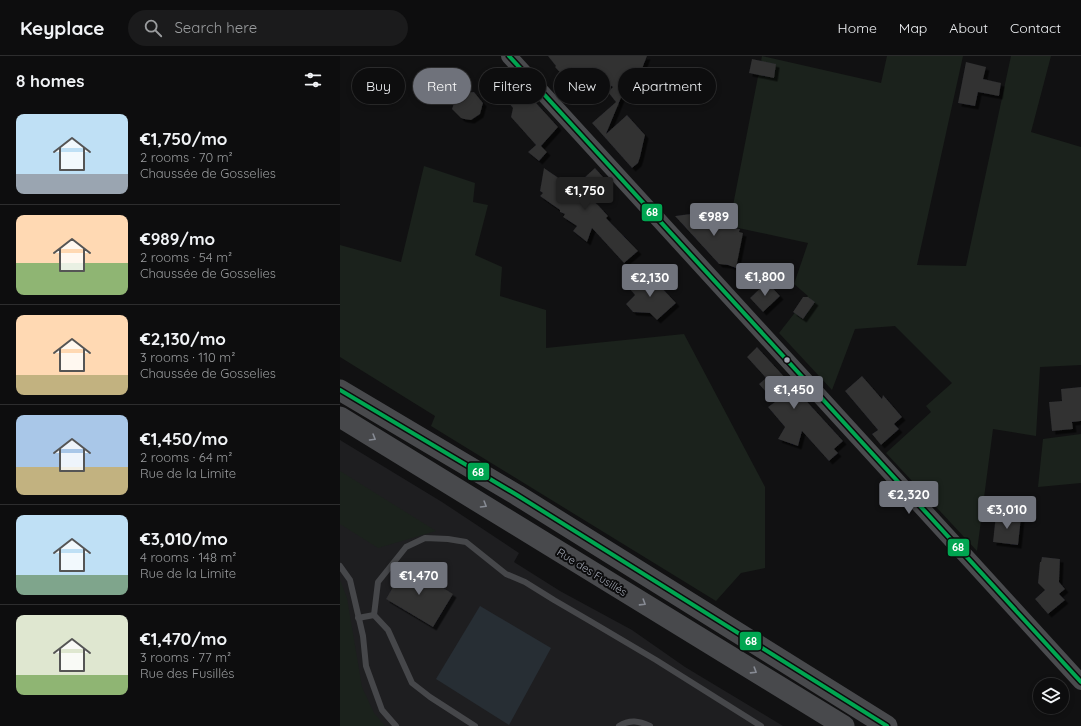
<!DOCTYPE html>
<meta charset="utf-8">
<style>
:root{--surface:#0d0d0e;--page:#1b1b1c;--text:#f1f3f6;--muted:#9a9c9e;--line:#2d2d2e;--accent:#6f727b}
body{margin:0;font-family:Quicksand,sans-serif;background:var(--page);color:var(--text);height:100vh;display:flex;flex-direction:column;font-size:15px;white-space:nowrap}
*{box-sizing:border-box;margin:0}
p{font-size:13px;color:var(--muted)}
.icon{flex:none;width:22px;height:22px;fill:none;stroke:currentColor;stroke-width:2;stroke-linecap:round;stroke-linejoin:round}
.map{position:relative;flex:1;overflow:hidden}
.details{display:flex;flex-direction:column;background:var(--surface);width:340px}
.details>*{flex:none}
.guide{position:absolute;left:12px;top:12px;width:380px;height:36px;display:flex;gap:8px}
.fabs{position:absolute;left:693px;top:622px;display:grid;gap:8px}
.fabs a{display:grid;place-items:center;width:36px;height:36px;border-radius:50%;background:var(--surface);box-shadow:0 2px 6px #0003,0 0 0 1px var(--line);font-size:20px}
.price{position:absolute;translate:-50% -34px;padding:0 9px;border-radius:4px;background:var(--accent);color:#fff;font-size:13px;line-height:26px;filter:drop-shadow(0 1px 2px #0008)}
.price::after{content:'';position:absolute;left:50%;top:24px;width:12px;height:9px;margin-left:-6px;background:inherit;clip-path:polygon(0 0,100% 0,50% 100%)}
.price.active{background:#222;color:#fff}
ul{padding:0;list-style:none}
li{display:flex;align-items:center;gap:12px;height:100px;padding:0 16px}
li+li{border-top:1px solid var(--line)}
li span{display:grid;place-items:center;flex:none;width:112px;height:80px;border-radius:8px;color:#555}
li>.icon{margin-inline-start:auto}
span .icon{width:48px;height:48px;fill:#fffc;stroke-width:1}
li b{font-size:17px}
h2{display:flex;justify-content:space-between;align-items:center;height:48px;padding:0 16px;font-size:17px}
.tag{padding:0 14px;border-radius:18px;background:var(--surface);box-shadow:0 2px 6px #0003,0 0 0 1px var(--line);font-size:14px;line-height:36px}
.tag.active{background:var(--accent);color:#fff}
header{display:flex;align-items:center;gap:24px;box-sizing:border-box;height:56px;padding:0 20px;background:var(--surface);border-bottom:1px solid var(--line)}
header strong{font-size:19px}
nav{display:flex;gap:22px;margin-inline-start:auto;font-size:14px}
.search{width:280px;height:36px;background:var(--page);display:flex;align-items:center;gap:10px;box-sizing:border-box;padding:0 14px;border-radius:22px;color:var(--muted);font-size:15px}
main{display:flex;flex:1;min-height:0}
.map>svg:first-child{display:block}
.built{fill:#1e1e20}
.green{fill:#1b221c}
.water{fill:#272e34}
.building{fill:#303032;filter:url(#shadow)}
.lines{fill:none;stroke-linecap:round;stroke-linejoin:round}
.lane{stroke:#46474a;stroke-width:6}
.secondary{stroke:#4a4b4e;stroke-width:16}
.highway{stroke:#48494c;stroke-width:21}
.bus-1-casing{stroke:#0c0c0d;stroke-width:7}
.bus-1{stroke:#00a651;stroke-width:4}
.oneway{stroke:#878b94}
.bus-dot{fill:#a2a7b3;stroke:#0c0c0d;stroke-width:1.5}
.labels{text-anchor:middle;stroke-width:4;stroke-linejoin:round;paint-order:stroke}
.street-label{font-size:11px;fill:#a2a7b3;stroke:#0c0c0d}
.line-badge{stroke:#0c0c0d;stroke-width:1.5}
.badge-label{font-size:11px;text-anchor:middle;font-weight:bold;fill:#fff}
</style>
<header>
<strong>Keyplace</strong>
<div class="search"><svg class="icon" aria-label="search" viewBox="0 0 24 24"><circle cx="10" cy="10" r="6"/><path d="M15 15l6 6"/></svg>Search here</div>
<nav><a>Home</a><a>Map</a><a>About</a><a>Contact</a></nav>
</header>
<main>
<section class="details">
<h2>8 homes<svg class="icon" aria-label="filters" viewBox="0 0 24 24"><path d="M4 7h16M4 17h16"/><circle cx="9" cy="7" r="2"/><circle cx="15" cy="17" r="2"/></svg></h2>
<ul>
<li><span style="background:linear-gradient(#bfe0f5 75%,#9aa5b1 0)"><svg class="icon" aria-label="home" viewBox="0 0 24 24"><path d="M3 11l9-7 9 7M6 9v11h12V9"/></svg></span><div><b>€1,750/mo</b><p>2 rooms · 70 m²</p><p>Chaussée de Gosselies</p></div></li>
<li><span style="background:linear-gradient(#ffd9b3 60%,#8fb573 0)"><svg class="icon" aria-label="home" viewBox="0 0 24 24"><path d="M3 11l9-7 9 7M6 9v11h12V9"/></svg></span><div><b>€989/mo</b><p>2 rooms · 54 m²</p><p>Chaussée de Gosselies</p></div></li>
<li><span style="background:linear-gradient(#ffd9b3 75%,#c2b280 0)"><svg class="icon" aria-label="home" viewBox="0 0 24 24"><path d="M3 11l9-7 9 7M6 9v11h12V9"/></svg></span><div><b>€2,130/mo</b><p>3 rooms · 110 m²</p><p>Chaussée de Gosselies</p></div></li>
<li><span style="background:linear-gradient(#a9c7e8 65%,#c2b280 0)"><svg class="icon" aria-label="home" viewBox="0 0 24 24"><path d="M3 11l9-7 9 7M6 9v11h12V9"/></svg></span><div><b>€1,450/mo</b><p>2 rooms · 64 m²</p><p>Rue de la Limite</p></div></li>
<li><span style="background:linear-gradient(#bfe0f5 75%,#7fa58c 0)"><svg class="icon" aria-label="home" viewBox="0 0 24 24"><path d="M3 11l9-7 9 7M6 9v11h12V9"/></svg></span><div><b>€3,010/mo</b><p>4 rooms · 148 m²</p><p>Rue de la Limite</p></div></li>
<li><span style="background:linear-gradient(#dfe7d0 75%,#8fb573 0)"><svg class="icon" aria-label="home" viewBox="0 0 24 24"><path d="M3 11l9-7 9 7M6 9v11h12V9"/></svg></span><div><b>€1,470/mo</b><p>3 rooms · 77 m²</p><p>Rue des Fusillés</p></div></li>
</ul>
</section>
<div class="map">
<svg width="741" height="670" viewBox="0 0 741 670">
<defs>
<filter id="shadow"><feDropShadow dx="3.5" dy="3.5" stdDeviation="0" flood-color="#0009"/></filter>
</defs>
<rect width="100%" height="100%" fill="#111112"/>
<polygon class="built" points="0,384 102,446 179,497 174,506 220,535 292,574 345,611 443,670 0,670"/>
<g class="green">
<polygon points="422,0 541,27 547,0 623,0 577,209 626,210 671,0 711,0 691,76 741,91 741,309 700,311 696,380 653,373 637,495 546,397 591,356 586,350 612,327 555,270 515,273 492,334 439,277 468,240 454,228 468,187 389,170"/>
<polygon points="84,110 135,127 133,146 148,149 135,199 162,211 160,240 206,254 206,292 344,278 425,431 425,512 401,517 376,545 91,370 95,360 0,301 0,189 61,206"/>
<polygon points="741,378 741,427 698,431 703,383"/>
<polygon points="0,415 96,475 38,492 0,468"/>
<polygon points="0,524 7,542 22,631 34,657 45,670 0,670"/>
</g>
<polygon class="water" points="140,550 211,592 169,669 96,623"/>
<g class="building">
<polygon points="208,0 307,0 298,23 290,20 266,78 287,59 305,79 300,101 298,107 292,112 252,67 276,46 268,36 273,31 244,15 238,20 236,17 227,24 215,11 216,10"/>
<polygon points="412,3 436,8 434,22 409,17"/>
<polygon points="626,6 646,11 643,23 661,27 659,40 638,36 635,50 618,47"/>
<polygon points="166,14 218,71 201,90 207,96 199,105 188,96 196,89 171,61 173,52 161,38"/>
<polygon points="134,36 143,47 140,58 131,64 124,63 121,62 112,53 115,44 117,41 123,37"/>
<polygon points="204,112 233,132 255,112 264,122 246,139 258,149 268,160 266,162 298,195 284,207 252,172 247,186 233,175 237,170 223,161 225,158 220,156 220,154 200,140 203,137 200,135"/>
<polygon points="366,156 376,167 390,172 400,173 399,176 403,177 396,212 388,209 379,208 335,160"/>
<polygon points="307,216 336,247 317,264 310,257 293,256 286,248 295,239 289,232"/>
<polygon points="427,226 440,240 423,256 410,242"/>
<polygon points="463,241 468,241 475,246 463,263 453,256"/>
<polygon points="417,291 503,385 494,393 498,397 489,405 462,375 458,390 438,383 445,371 428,351 435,346 419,328 426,322 407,301"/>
<polygon points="522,320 542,343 543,339 562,361 554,368 559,373 541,389 532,378 538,374 505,335"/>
<polygon points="741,331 741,365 732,366 733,373 712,375 709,346 722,345 721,333"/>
<polygon points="656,458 681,461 678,489 653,486"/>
<polygon points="702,501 720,503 719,526 725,533 719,538 725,544 708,558 695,543 705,534 698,527 700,506 701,506"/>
<polygon points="66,509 113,538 93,571 46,543"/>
</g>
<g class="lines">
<g class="lane">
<polyline points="0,510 10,524 23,580 26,610 42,654 56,670"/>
<polyline points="34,559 38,526 66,491 85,482 108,483 126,486 166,518 185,526 214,544 250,565 316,604 421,670"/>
<polyline points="34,559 48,574 72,627 90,641 135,670"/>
<polyline points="18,562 34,559"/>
<path d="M279 670C290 663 299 665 310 670"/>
</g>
<polyline class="secondary" points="169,0 741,626"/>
<g class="highway">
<polyline points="0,334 177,439 547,670"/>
<polyline points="0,361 504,670"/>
</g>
<defs>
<g id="bus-1">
<polyline points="169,0 741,626"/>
<polyline points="0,334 177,439 547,670"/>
</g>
</defs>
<use href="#bus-1" class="bus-1-casing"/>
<use href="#bus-1" class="bus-1"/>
</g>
<defs><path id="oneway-chevron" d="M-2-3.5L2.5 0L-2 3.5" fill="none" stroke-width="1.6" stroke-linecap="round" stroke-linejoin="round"/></defs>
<g class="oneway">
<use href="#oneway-chevron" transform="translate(33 382) rotate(31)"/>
<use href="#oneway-chevron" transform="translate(144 449) rotate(31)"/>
<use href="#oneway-chevron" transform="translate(303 547) rotate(32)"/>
<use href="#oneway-chevron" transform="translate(414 615) rotate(32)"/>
</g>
<circle class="bus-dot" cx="447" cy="304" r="3.5"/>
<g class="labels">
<g class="street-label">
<text transform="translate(252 516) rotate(32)" y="4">Rue des Fusillés</text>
</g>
</g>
<g class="line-badge">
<rect x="301" y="147" width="22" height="19" rx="4" fill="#00a651"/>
<rect x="127" y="406" width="23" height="19" rx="4" fill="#00a651"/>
<rect x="607" y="482" width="23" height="19" rx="4" fill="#00a651"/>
<rect x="399" y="575" width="23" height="20" rx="4" fill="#00a651"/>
</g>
<g class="badge-label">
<text x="312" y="160">68</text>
<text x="138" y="420">68</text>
<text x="618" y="495">68</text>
<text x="411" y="589">68</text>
</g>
</svg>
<div class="fabs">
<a><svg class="icon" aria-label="layers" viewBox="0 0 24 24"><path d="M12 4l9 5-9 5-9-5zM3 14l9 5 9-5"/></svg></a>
</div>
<b class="price active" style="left:245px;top:155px">€1,750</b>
<b class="price" style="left:374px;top:181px">€989</b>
<b class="price" style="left:425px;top:241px">€1,800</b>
<b class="price" style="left:310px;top:242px">€2,130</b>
<b class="price" style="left:454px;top:354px">€1,450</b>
<b class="price" style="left:569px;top:459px">€2,320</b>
<b class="price" style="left:667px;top:474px">€3,010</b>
<b class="price" style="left:79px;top:540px">€1,470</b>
<div class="guide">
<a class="tag">Buy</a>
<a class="tag active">Rent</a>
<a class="tag">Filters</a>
<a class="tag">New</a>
<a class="tag">Apartment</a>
</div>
</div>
</main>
